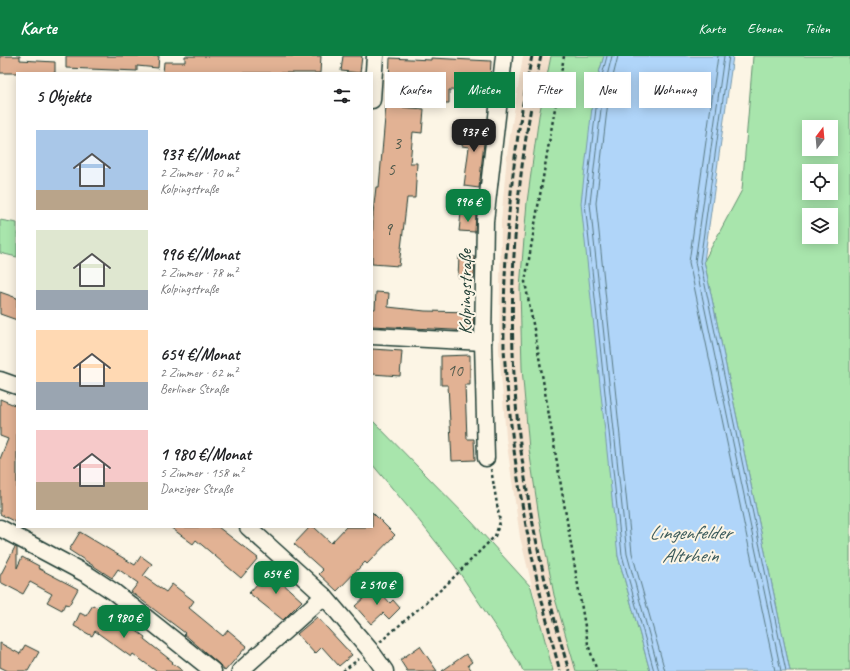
<!DOCTYPE html>
<html lang="de">
<meta charset="utf-8">
<style>
:root{--surface:#fff;--page:#f2f2f2;--text:#202124;--muted:#757577;--accent:#0b8043}
body{margin:0;font-family:Caveat,sans-serif;background:var(--page);color:var(--text);height:100vh;display:flex;flex-direction:column;font-size:15px;white-space:nowrap}
*{box-sizing:border-box;margin:0}
p{font-size:13px;color:var(--muted)}
.icon{flex:none;width:22px;height:22px;fill:none;stroke:currentColor;stroke-width:2;stroke-linecap:round;stroke-linejoin:round}
.map{position:relative;flex:1;overflow:hidden}
.details{position:absolute;left:16px;top:16px;width:357px;height:456px;display:flex;flex-direction:column;background:var(--surface);border-radius:0px;box-shadow:0 2px 10px #0003}
.details>*{flex:none}
.top-card{position:absolute;left:385px;top:16px;width:380px;height:36px;display:flex;gap:8px}
.needle{width:26px;rotate:16deg}
.tools{position:absolute;left:802px;top:64px;display:grid;gap:8px}
.tools a{display:grid;place-items:center;width:36px;height:36px;border-radius:0px;background:var(--surface);box-shadow:0 2px 10px #0003;font-size:20px}
.price{position:absolute;translate:-50% -34px;padding:0 9px;border-radius:8px;background:var(--accent);color:#fff;font-size:13px;line-height:26px;filter:drop-shadow(0 1px 2px #0008)}
.price::after{content:'';position:absolute;left:50%;top:24px;width:12px;height:9px;margin-left:-6px;background:inherit;clip-path:polygon(0 0,100% 0,50% 100%)}
.price.on{background:#222;color:#fff}
ul{padding:0;list-style:none}
li{display:flex;align-items:center;gap:12px;height:100px;padding:0 20px}
li span{display:grid;place-items:center;flex:none;width:112px;height:80px;border-radius:0px;color:#555}
li>.icon{margin-inline-start:auto}
span .icon{width:48px;height:48px;fill:#fffc;stroke-width:1}
li b{font-size:17px}
h2{display:flex;justify-content:space-between;align-items:center;height:48px;padding:0 20px;font-size:17px}
.tag{padding:0 14px;border-radius:0px;background:var(--surface);box-shadow:0 2px 10px #0003;font-size:14px;line-height:36px}
.tag.on{background:var(--accent);color:#fff}
header{display:flex;align-items:center;gap:24px;box-sizing:border-box;height:56px;padding:0 20px;background:var(--accent);color:#fff}
header strong{font-size:19px}
nav{display:flex;gap:22px;margin-inline-start:auto;font-size:14px}
.map>svg:first-child{display:block}
.built{fill:#f4e1cd}
.green{fill:#a8e5ac;stroke:#649170;fill-rule:evenodd}
.water{fill:#b0d5f9;stroke:#7698aa}
.lines{fill:none;stroke-linecap:round;stroke-linejoin:round}
.shore{stroke:#597a83;stroke-width:1}
.building{fill:#e2b294;stroke:#1f3d34}
.minor-casing{stroke:#1f3d34;stroke-width:19}
.path{stroke:#1f3d34;stroke-width:2.5;stroke-dasharray:3 3;stroke-linecap:butt}
.minor{stroke:#fcf5e5;stroke-width:16}
.rail{stroke:#1f3d34;stroke-width:3;stroke-dasharray:6 3;stroke-linecap:butt}
.labels{text-anchor:middle;stroke-width:4;stroke-linejoin:round;paint-order:stroke}
.number-label{font-size:17px;fill:#505a4c}
.street-label{font-size:19px;fill:#1f3d34;stroke:#fcf5e5}
.water-label{font-size:20px;font-style:italic;fill:#3c5b5b;stroke:#fcf5e5}
</style>
<header>
<strong>Karte</strong>
<nav><a>Karte</a><a>Ebenen</a><a>Teilen</a></nav>
</header>
<div class="map">
<svg width="850" height="615" viewBox="0 0 850 615">
<rect width="100%" height="100%" fill="#fcf5e5"/>
<filter id="ink" filterUnits="userSpaceOnUse"><feTurbulence type="fractalNoise" baseFrequency=".025" numOctaves="2"/><feDisplacementMap in="SourceGraphic" scale="8" xChannelSelector="R" yChannelSelector="G"/><feConvolveMatrix kernelMatrix="1 2 1 2 8 2 1 2 1" color-interpolation-filters="sRGB"/></filter>
<g filter="url(#ink)">
<polygon class="built" points="523,0 551,0 539,60 527,146 520,232 522,312 529,393 554,539 576,615 553,615 520,481 506,382 499,292 501,166 507,99"/>
<g class="green">
<polygon points="551,0 604,0 594,34 618,500 650,615 576,615 554,539 539,461 529,393 522,312 520,232 527,146 539,60"/>
<path d="M753 0H850V615H790L704 205 742 134ZM809 71H831V93H809ZM809 115H831V137H809ZM809 159H831V181H809Z"/>
<polygon points="0,164 17,167 17,201 0,197"/>
<polygon points="372,364 471,465 531,531 553,615 523,615 520,608 455,510 417,462 372,408"/>
</g>
<polygon class="water" points="604,0 733,0 704,205 790,615 650,615 618,500 581,147 594,34"/>
<g class="lines">
<g class="shore">
<polyline points="607,0 598,35 585,147 622,499 654,615"/>
<polyline points="612,0 603,36 590,147 627,498 659,615"/>
<polyline points="618,0 609,37 596,147 632,497 665,615"/>
<polyline points="718,0 689,206 775,615"/>
<polyline points="724,0 695,206 781,615"/>
<polyline points="729,0 700,205 786,615"/>
</g>
</g>
<g class="building">
<polygon points="0,0 20,0 20,4 55,6 55,17 0,17"/>
<polygon points="66,0 159,0 158,12 137,10 137,15 66,12"/>
<polygon points="185,0 321,0 320,17 163,17 164,6 185,6"/>
<polygon points="343,0 362,0 360,17 341,15"/>
<polygon points="390,2 431,4 431,2 491,5 490,25 482,25 481,35 449,34 449,47 436,47 437,22 412,20 412,26 389,25"/>
<polygon points="386,50 424,53 422,77 413,76 410,107 417,107 415,142 407,142 399,210 372,208 373,157 376,131 379,131"/>
<polygon points="465,66 486,69 479,132 464,130 469,91 462,90"/>
<polygon points="461,157 476,158 475,176 459,175"/>
<polygon points="459,200 475,201 474,222 458,221"/>
<polygon points="0,236 17,242 17,264 0,258"/>
<polygon points="376,236 389,237 388,251 425,255 474,256 473,275 372,270 372,253 375,253"/>
<polygon points="372,293 402,295 400,320 372,318"/>
<polygon points="470,299 470,329 465,329 467,383 474,383 475,404 452,405 448,329 441,329 441,300"/>
<polygon points="0,343 17,350 17,467 0,458 0,403 8,383 0,380"/>
<polygon points="372,456 395,479 367,508 365,506 337,535 319,518 323,514 294,488 310,471 314,471 331,487 346,471 372,471"/>
<polygon points="170,471 218,471 258,502 241,522 196,484 193,488"/>
<polygon points="80,476 135,509 141,500 152,508 143,520 166,536 172,528 194,545 189,552 223,580 228,574 247,590 225,615 219,608 184,578 185,577 131,536 138,527 118,513 112,522 69,494"/>
<polygon points="15,491 17,492 17,512 22,501 39,510 38,512 78,533 69,549 65,548 62,554 47,546 52,538 30,526 23,538 0,526 0,520"/>
<polygon points="271,513 281,523 280,525 302,545 283,564 249,537"/>
<polygon points="376,531 390,547 393,544 400,552 389,563 383,557 371,568 355,550"/>
<polygon points="93,549 119,565 120,563 145,581 144,583 173,606 172,607 183,615 156,615 133,598 131,601 95,575 92,580 74,570 80,557 86,560"/>
<polygon points="317,561 352,599 339,610 322,591 315,598 297,578"/>
<polygon points="0,587 20,598 25,589 39,596 28,615 8,615 0,611"/>
<polygon points="420,590 437,615 407,615 400,604"/>
<polygon points="466,598 472,606 468,609 472,615 442,615"/>
</g>
<g class="lines">
<defs>
<g id="minor">
<polyline points="372,44 375,0"/>
<polyline points="372,280 483,286"/>
<polyline points="0,324 17,330"/>
<polyline points="486,402 483,286 485,165 504,0"/>
<polyline points="248,471 324,540 370,594 385,615"/>
<polyline points="0,472 88,519 114,536 213,615"/>
<polyline points="240,615 324,540"/>
</g>
</defs>
<use href="#minor" class="minor-casing"/>
<g class="path">
<polyline points="564,0 525,226 537,289 588,588 597,615"/>
<polyline points="380,586 445,530 495,480 500,466 491,413"/>
<polyline points="343,615 359,603"/>
</g>
<use href="#minor" class="minor"/>
<g class="rail">
<path d="M532 0C512 96 503 194 504 292 505 311 507 330 509 348 517 439 536 527 560 615"/>
<path d="M541 0C513 129 504 264 521 395 531 470 548 543 569 615"/>
</g>
</g>
</g>
<g class="labels">
<g class="number-label">
<text x="397" y="93">3</text>
<text x="391" y="119">5</text>
<text x="388" y="179">9</text>
<text x="455" y="320">10</text>
</g>
<g class="street-label">
<text transform="translate(464 236) rotate(-90)" y="7">Kolpingstraße</text>
</g>
<g class="water-label">
<text x="690" y="483">Lingenfelder<tspan x="690" dy="23">Altrhein</tspan></text>
</g>
</g>
</svg>
<div class="tools">
<a><svg class="needle" viewBox="-14 -14 28 28"><path d="M0-13l5 13h-10z" fill="#e53935"/><path d="M0 13l5-13h-10z" fill="#757577"/></svg></a>
<a><svg class="icon" aria-label="locate" viewBox="0 0 24 24"><circle cx="12" cy="12" r="6"/><path d="M12 2v4M12 18v4M2 12h4M18 12h4"/></svg></a>
<a><svg class="icon" aria-label="layers" viewBox="0 0 24 24"><path d="M12 4l9 5-9 5-9-5zM3 14l9 5 9-5"/></svg></a>
</div>
<b class="price on" style="left:474px;top:97px">937 €</b>
<b class="price" style="left:468px;top:167px">996 €</b>
<b class="price" style="left:276px;top:539px">654 €</b>
<b class="price" style="left:377px;top:550px">2 510 €</b>
<b class="price" style="left:124px;top:583px">1 980 €</b>
<div class="top-card">
<a class="tag">Kaufen</a>
<a class="tag on">Mieten</a>
<a class="tag">Filter</a>
<a class="tag">Neu</a>
<a class="tag">Wohnung</a>
</div>
<section class="details">
<h2>5 Objekte<svg class="icon" aria-label="filters" viewBox="0 0 24 24"><path d="M4 7h16M4 17h16"/><circle cx="9" cy="7" r="2"/><circle cx="15" cy="17" r="2"/></svg></h2>
<ul>
<li><span style="background:linear-gradient(#a9c7e8 75%,#b9a48a 0)"><svg class="icon" aria-label="home" viewBox="0 0 24 24"><path d="M3 11l9-7 9 7M6 9v11h12V9"/></svg></span><div><b>937 €/Monat</b><p>2 Zimmer · 70 m²</p><p>Kolpingstraße</p></div></li>
<li><span style="background:linear-gradient(#dfe7d0 75%,#9aa5b1 0)"><svg class="icon" aria-label="home" viewBox="0 0 24 24"><path d="M3 11l9-7 9 7M6 9v11h12V9"/></svg></span><div><b>996 €/Monat</b><p>2 Zimmer · 78 m²</p><p>Kolpingstraße</p></div></li>
<li><span style="background:linear-gradient(#ffd9b3 65%,#9aa5b1 0)"><svg class="icon" aria-label="home" viewBox="0 0 24 24"><path d="M3 11l9-7 9 7M6 9v11h12V9"/></svg></span><div><b>654 €/Monat</b><p>2 Zimmer · 62 m²</p><p>Berliner Straße</p></div></li>
<li><span style="background:linear-gradient(#f6c9c9 65%,#b9a48a 0)"><svg class="icon" aria-label="home" viewBox="0 0 24 24"><path d="M3 11l9-7 9 7M6 9v11h12V9"/></svg></span><div><b>1 980 €/Monat</b><p>5 Zimmer · 158 m²</p><p>Danziger Straße</p></div></li>
</ul>
</section>
</div>
